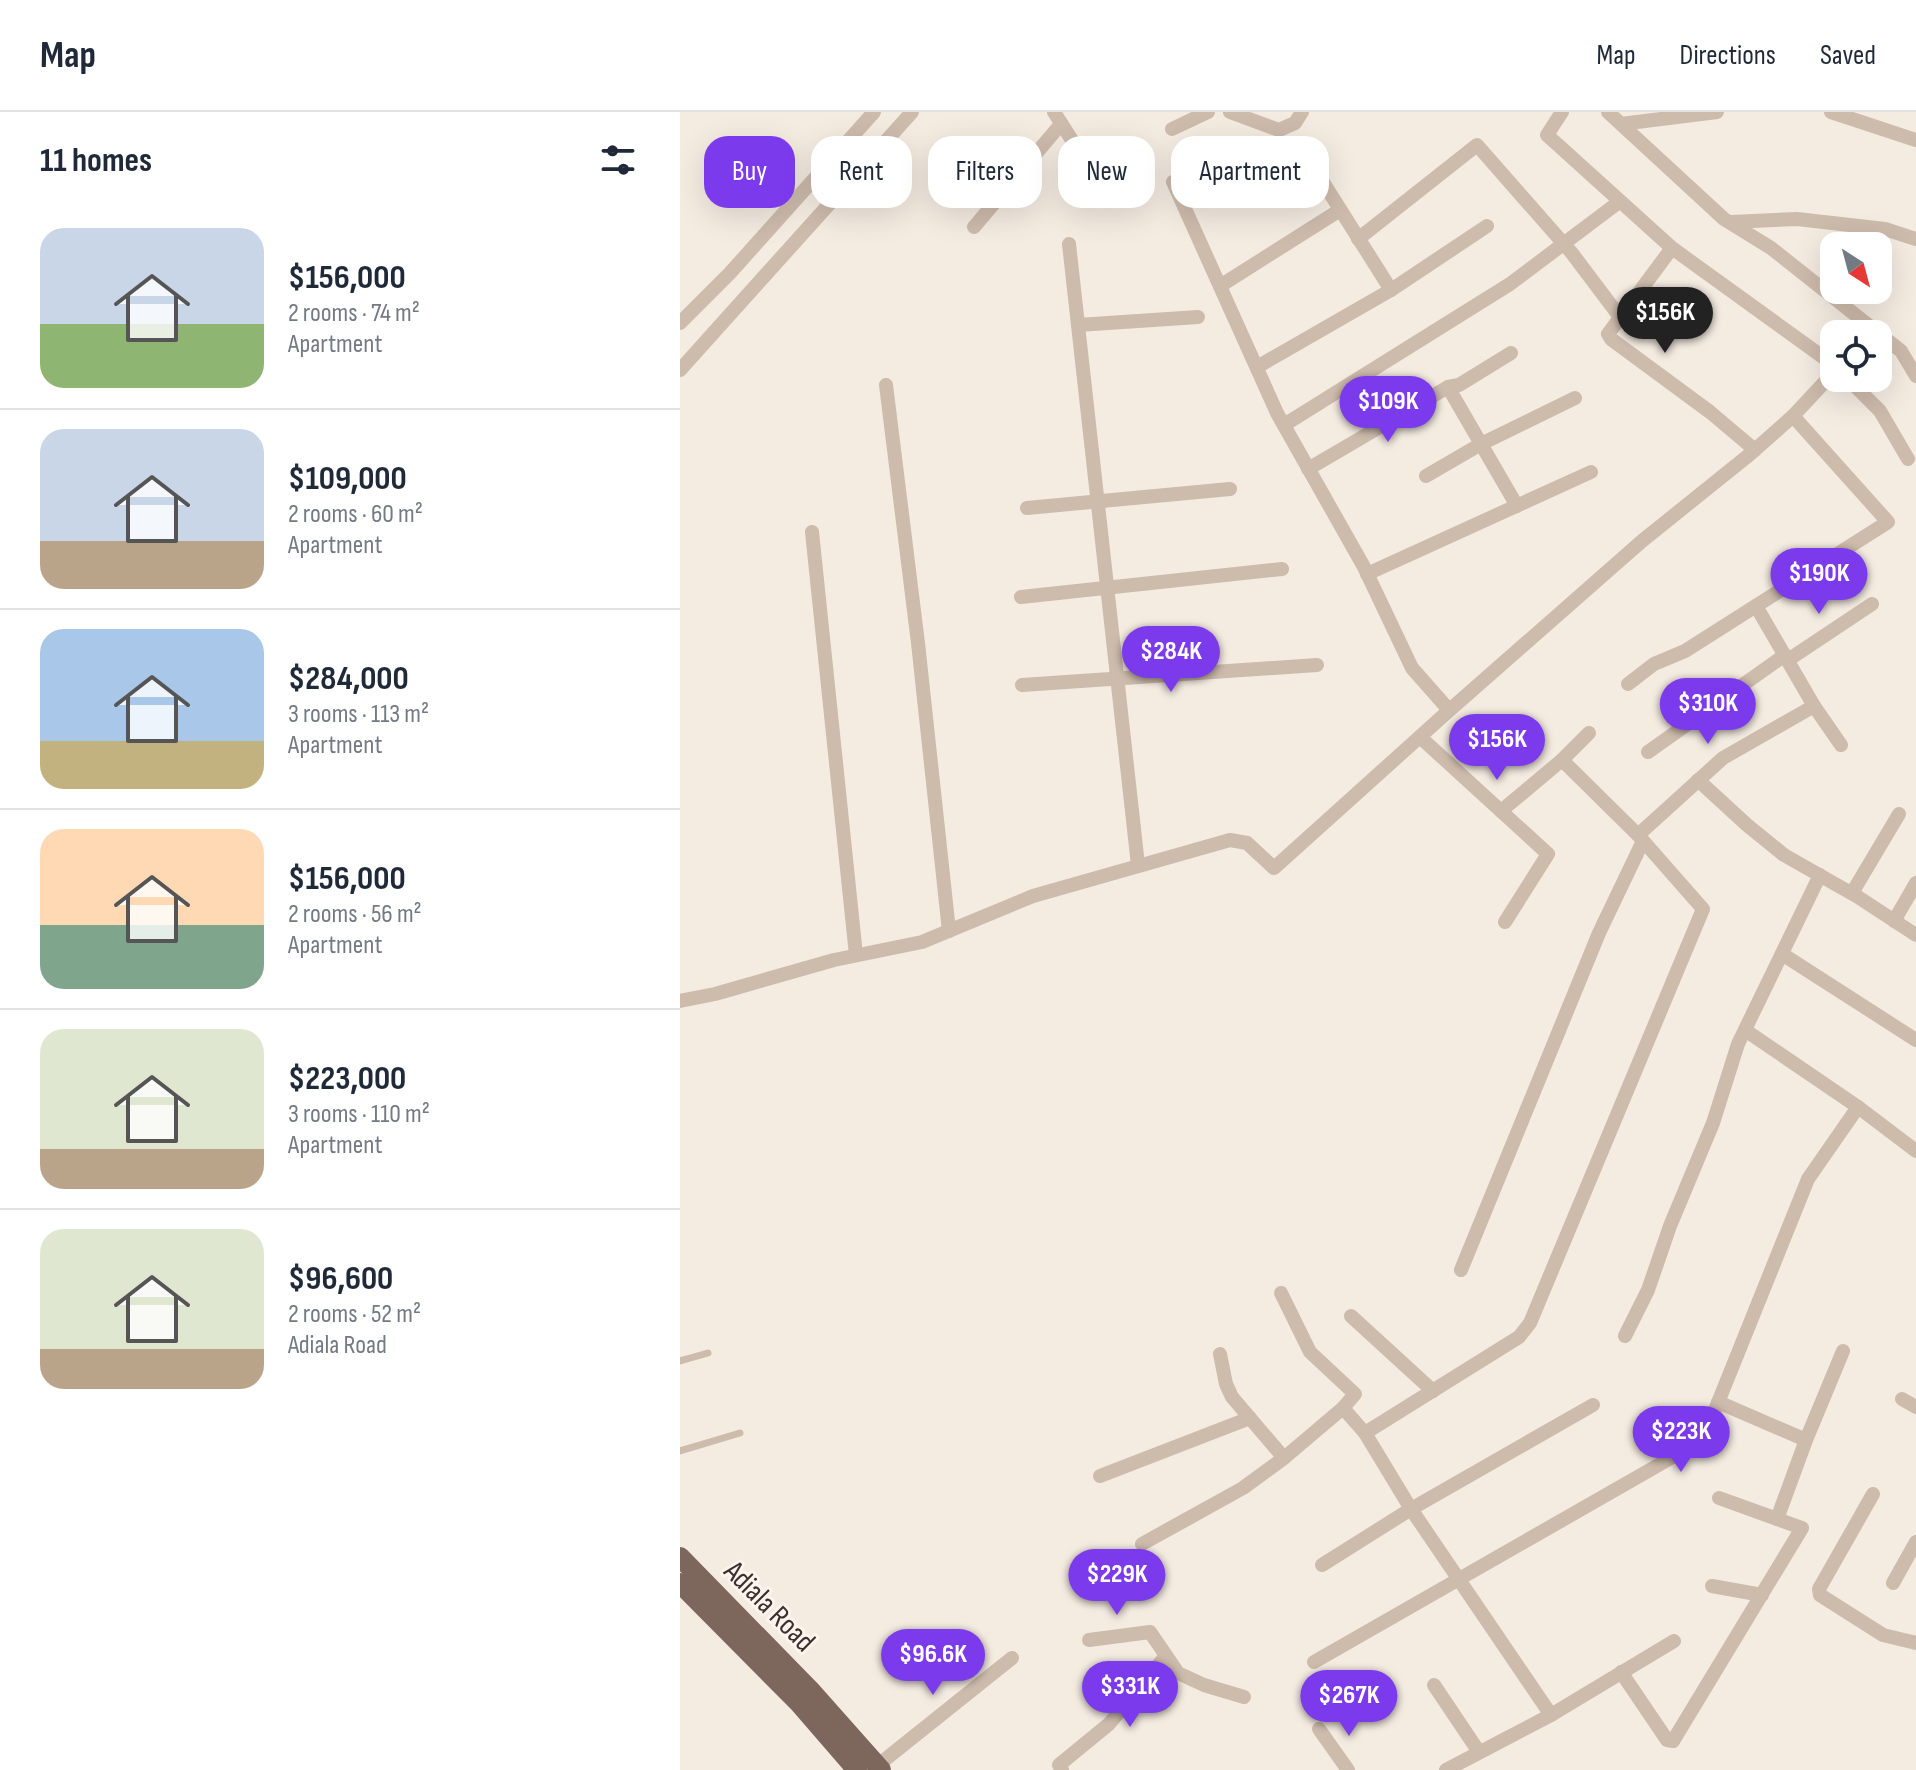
<!DOCTYPE html>
<meta charset="utf-8">
<style>
:root{--surface:#fff;--page:#f6f6f7;--text:#1f2937;--muted:#747a83;--line:#e0e1e3;--accent:#7c3aed}
body{margin:0;font-family:"Sofia Sans Condensed",sans-serif;background:var(--page);color:var(--text);height:100vh;display:flex;flex-direction:column;font-size:30px;white-space:nowrap}
*{box-sizing:border-box;margin:0}
p{font-size:26px;color:var(--muted)}
.icon{flex:none;width:44px;height:44px;fill:none;stroke:currentColor;stroke-width:2;stroke-linecap:round;stroke-linejoin:round}
.map{position:relative;flex:1;overflow:hidden}
.sheet{display:flex;flex-direction:column;background:var(--surface);width:680px}
.sheet>*{flex:none}
.top-card{position:absolute;left:24px;top:24px;width:760px;height:72px;display:flex;gap:16px}
.needle{width:52px;rotate:144deg}
.buttons{position:absolute;left:1140px;top:120px;display:grid;gap:16px}
.buttons a{display:grid;place-items:center;width:72px;height:72px;border-radius:16px;background:var(--surface);box-shadow:0 8px 32px #0002;font-size:40px}
.price{position:absolute;translate:-50% -68px;padding:0 18px;border-radius:28px;background:var(--accent);color:#fff;font-size:26px;line-height:52px;filter:drop-shadow(0 2px 4px #0008)}
.price::after{content:'';position:absolute;left:50%;top:48px;width:24px;height:18px;margin-left:-12px;background:inherit;clip-path:polygon(0 0,100% 0,50% 100%)}
.price.selected{background:#222;color:#fff}
ul{padding:0;list-style:none}
li{display:flex;align-items:center;gap:24px;height:200px;padding:0 40px}
li+li{border-top:2px solid var(--line)}
li span{display:grid;place-items:center;flex:none;width:224px;height:160px;border-radius:24px;color:#555}
li>.icon{margin-inline-start:auto}
span .icon{width:96px;height:96px;fill:#fffc;stroke-width:1}
li b{font-size:34px}
h2{display:flex;justify-content:space-between;align-items:center;height:96px;padding:0 40px;font-size:34px}
.pill{padding:0 28px;border-radius:24px;background:var(--surface);box-shadow:0 8px 32px #0002;font-size:28px;line-height:72px}
.pill.selected{background:var(--accent);color:#fff}
header{display:flex;align-items:center;gap:48px;box-sizing:border-box;height:112px;padding:0 40px;background:var(--surface);border-bottom:2px solid var(--line)}
header strong{font-size:38px}
nav{display:flex;gap:44px;margin-inline-start:auto;font-size:28px}
main{display:flex;flex:1;min-height:0}
.map>svg:first-child{display:block}
.lines{fill:none;stroke-linecap:round;stroke-linejoin:round}
.service{stroke:#cdbbac;stroke-width:7}
.minor{stroke:#cdbbac;stroke-width:14}
.primary{stroke:#7d675c;stroke-width:20}
.labels{text-anchor:middle;stroke-width:6;stroke-linejoin:round;paint-order:stroke}
.street-label{font-size:30px;fill:#3b302b;stroke:#fbf5ee}
</style>
<header>
<strong>Map</strong>
<nav><a>Map</a><a>Directions</a><a>Saved</a></nav>
</header>
<main>
<section class="sheet">
<h2>11 homes<svg class="icon" aria-label="filters" viewBox="0 0 24 24"><path d="M4 7h16M4 17h16"/><circle cx="9" cy="7" r="2"/><circle cx="15" cy="17" r="2"/></svg></h2>
<ul>
<li><span style="background:linear-gradient(#c9d6e8 60%,#8fb573 0)"><svg class="icon" aria-label="home" viewBox="0 0 24 24"><path d="M3 11l9-7 9 7M6 9v11h12V9"/></svg></span><div><b>$156,000</b><p>2 rooms · 74 m²</p><p>Apartment</p></div></li>
<li><span style="background:linear-gradient(#c9d6e8 70%,#b9a48a 0)"><svg class="icon" aria-label="home" viewBox="0 0 24 24"><path d="M3 11l9-7 9 7M6 9v11h12V9"/></svg></span><div><b>$109,000</b><p>2 rooms · 60 m²</p><p>Apartment</p></div></li>
<li><span style="background:linear-gradient(#a9c7e8 70%,#c2b280 0)"><svg class="icon" aria-label="home" viewBox="0 0 24 24"><path d="M3 11l9-7 9 7M6 9v11h12V9"/></svg></span><div><b>$284,000</b><p>3 rooms · 113 m²</p><p>Apartment</p></div></li>
<li><span style="background:linear-gradient(#ffd9b3 60%,#7fa58c 0)"><svg class="icon" aria-label="home" viewBox="0 0 24 24"><path d="M3 11l9-7 9 7M6 9v11h12V9"/></svg></span><div><b>$156,000</b><p>2 rooms · 56 m²</p><p>Apartment</p></div></li>
<li><span style="background:linear-gradient(#dfe7d0 75%,#b9a48a 0)"><svg class="icon" aria-label="home" viewBox="0 0 24 24"><path d="M3 11l9-7 9 7M6 9v11h12V9"/></svg></span><div><b>$223,000</b><p>3 rooms · 110 m²</p><p>Apartment</p></div></li>
<li><span style="background:linear-gradient(#dfe7d0 75%,#b9a48a 0)"><svg class="icon" aria-label="home" viewBox="0 0 24 24"><path d="M3 11l9-7 9 7M6 9v11h12V9"/></svg></span><div><b>$96,600</b><p>2 rooms · 52 m²</p><p>Adiala Road</p></div></li>
</ul>
</section>
<div class="map">
<svg width="1236" height="1658" viewBox="0 0 1236 1658">
<rect width="100%" height="100%" fill="#f4ebe1"/>
<g class="lines">
<g class="service">
<polyline points="0,1249 28,1241"/>
<polyline points="0,1339 60,1321"/>
</g>
<g class="minor">
<polyline points="374,0 422,75"/>
<polyline points="550,0 599,18 615,11 622,0"/>
<polyline points="882,0 867,23 992,136 1154,253"/>
<polyline points="928,0 1044,107 1091,136 1221,239 1236,264"/>
<polyline points="1151,0 1236,28"/>
<polyline points="941,12 1037,0"/>
<polyline points="492,17 528,0"/>
<polyline points="636,59 711,178"/>
<polyline points="493,70 597,301 684,455 732,556 769,598"/>
<polyline points="1051,110 1117,107 1205,117 1236,127"/>
<polyline points="294,115 381,12"/>
<polyline points="678,127 797,33 891,140 940,205"/>
<polyline points="389,132 458,753"/>
<polyline points="992,136 928,222 931,227 1030,300 1075,338"/>
<polyline points="540,174 660,98"/>
<polyline points="0,211 50,161 194,0"/>
<polyline points="398,213 518,205"/>
<polyline points="577,255 711,178 807,114"/>
<polyline points="0,258 232,0"/>
<polyline points="1167,266 1200,299 1228,347"/>
<polyline points="206,273 238,531 269,819"/>
<polyline points="768,275 837,394"/>
<polyline points="604,313 830,172 939,90"/>
<polyline points="628,357 768,275 779,273 831,241"/>
<polyline points="746,364 801,332 895,286"/>
<polyline points="347,396 550,377"/>
<polyline points="132,420 176,843"/>
<polyline points="687,462 911,360"/>
<polyline points="341,485 602,457"/>
<polyline points="1076,494 1134,594 1161,633"/>
<polyline points="1108,548 1192,492"/>
<polyline points="948,572 974,552 1005,539 1208,410 1113,304"/>
<polyline points="342,573 637,553"/>
<polyline points="740,625 868,742 825,810"/>
<polyline points="968,640 1105,543"/>
<polyline points="1018,668 1067,713 1104,743 1178,785 1236,823"/>
<polyline points="821,699 882,648 909,621"/>
<polyline points="958,723 1043,646 1134,594"/>
<polyline points="1172,781 1219,702"/>
<polyline points="1214,809 1236,771"/>
<polyline points="1102,842 1236,928"/>
<polyline points="0,889 35,882 154,848 242,830 353,784 550,728 567,731 594,756 764,603 962,429 1069,343 1113,304 1154,260"/>
<polyline points="1065,918 1178,995 1236,1039"/>
<polyline points="781,1158 919,821 963,729"/>
<polyline points="601,1181 630,1240 675,1282 663,1296"/>
<polyline points="671,1204 753,1279"/>
<polyline points="945,1224 968,1178 990,1114 1033,1011 1058,932 1140,763"/>
<polyline points="540,1242 546,1272 552,1285 604,1346"/>
<polyline points="1222,1287 1236,1295"/>
<polyline points="1038,1290 1126,1328"/>
<polyline points="420,1364 570,1306"/>
<polyline points="1193,1382 1139,1477 1140,1483 1203,1523 1236,1531"/>
<polyline points="1097,1407 1126,1328 1163,1239"/>
<polyline points="462,1432 563,1376 604,1346 663,1296 685,1321"/>
<polyline points="642,1453 731,1397 913,1293"/>
<polyline points="1213,1471 1236,1430"/>
<polyline points="1032,1474 1082,1483"/>
<polyline points="409,1528 470,1520 498,1561 524,1573 564,1585"/>
<polyline points="634,1550 996,1343 1020,1326 1035,1298 1128,1067 1178,995"/>
<polyline points="941,1560 987,1628 993,1629 1122,1416 1039,1386"/>
<polyline points="754,1573 799,1640"/>
<polyline points="871,1603 731,1397 685,1321 839,1225 850,1211 1023,797 958,723 882,648"/>
<polyline points="639,1617 668,1658"/>
<polyline points="197,1654 332,1546"/>
<polyline points="382,1658 379,1653 429,1612 485,1545"/>
<polyline points="766,1658 871,1603 994,1529"/>
</g>
<g class="primary">
<polyline points="0,1445 130,1578 201,1658"/>
<polyline points="0,1471 119,1591 177,1658"/>
</g>
</g>
<g class="labels">
<g class="street-label">
<text transform="translate(90 1494) rotate(45)" y="10">Adiala Road</text>
</g>
</g>
</svg>
<div class="buttons">
<a><svg class="needle" viewBox="-14 -14 28 28"><path d="M0-13l5 13h-10z" fill="#e53935"/><path d="M0 13l5-13h-10z" fill="#747a83"/></svg></a>
<a><svg class="icon" aria-label="locate" viewBox="0 0 24 24"><circle cx="12" cy="12" r="6"/><path d="M12 2v4M12 18v4M2 12h4M18 12h4"/></svg></a>
</div>
<b class="price selected" style="left:985px;top:243px">$156K</b>
<b class="price" style="left:708px;top:332px">$109K</b>
<b class="price" style="left:1139px;top:504px">$190K</b>
<b class="price" style="left:491px;top:582px">$284K</b>
<b class="price" style="left:1028px;top:634px">$310K</b>
<b class="price" style="left:817px;top:670px">$156K</b>
<b class="price" style="left:1001px;top:1362px">$223K</b>
<b class="price" style="left:437px;top:1505px">$229K</b>
<b class="price" style="left:253px;top:1585px">$96.6K</b>
<b class="price" style="left:450px;top:1617px">$331K</b>
<b class="price" style="left:669px;top:1626px">$267K</b>
<div class="top-card">
<a class="pill selected">Buy</a>
<a class="pill">Rent</a>
<a class="pill">Filters</a>
<a class="pill">New</a>
<a class="pill">Apartment</a>
</div>
</div>
</main>
